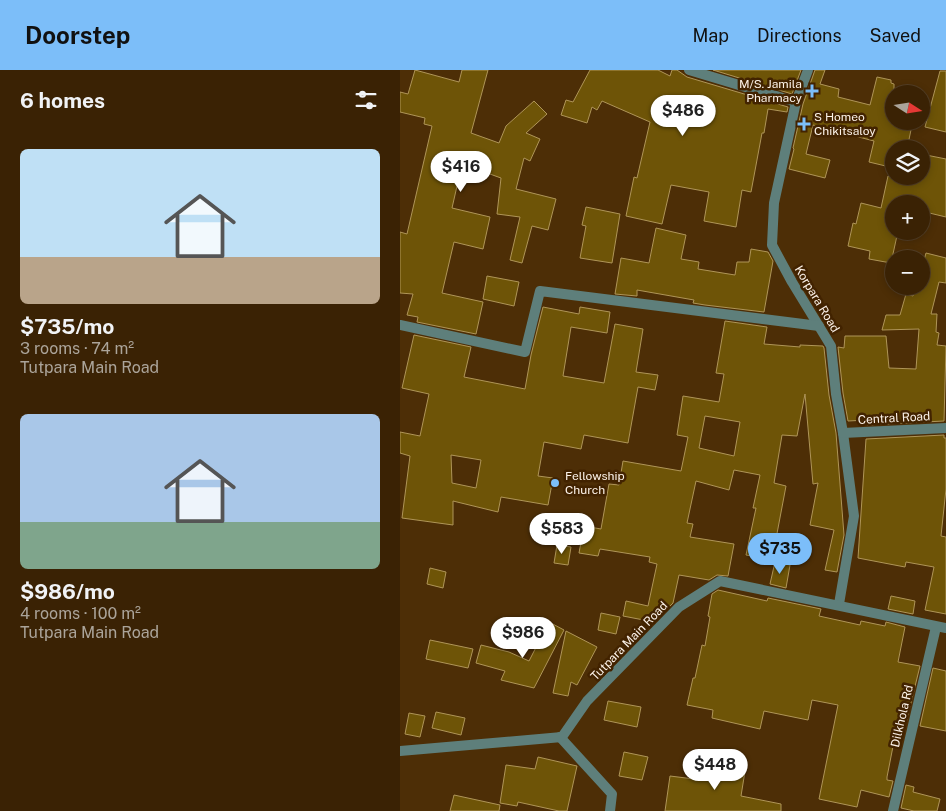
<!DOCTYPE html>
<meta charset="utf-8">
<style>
:root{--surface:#3a2204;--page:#412a0e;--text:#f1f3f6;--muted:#aba49a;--line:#543f26;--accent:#7cbef9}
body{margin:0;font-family:"Public Sans",sans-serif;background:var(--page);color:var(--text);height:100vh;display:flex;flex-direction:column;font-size:19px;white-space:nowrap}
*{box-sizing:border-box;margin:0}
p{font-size:16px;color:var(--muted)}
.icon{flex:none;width:28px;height:28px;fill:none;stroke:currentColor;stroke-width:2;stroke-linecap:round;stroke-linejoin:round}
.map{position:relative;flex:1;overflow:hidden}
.panel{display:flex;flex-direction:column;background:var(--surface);width:400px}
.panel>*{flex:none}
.needle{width:32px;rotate:102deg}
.buttons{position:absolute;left:485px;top:15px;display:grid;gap:10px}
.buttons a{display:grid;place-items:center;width:45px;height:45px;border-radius:50%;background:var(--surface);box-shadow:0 2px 8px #0003,0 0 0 1px var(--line);font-size:25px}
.price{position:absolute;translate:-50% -42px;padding:0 11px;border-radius:18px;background:#fff;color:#222;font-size:16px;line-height:32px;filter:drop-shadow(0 1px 2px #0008)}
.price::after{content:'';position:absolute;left:50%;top:30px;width:15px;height:11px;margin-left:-8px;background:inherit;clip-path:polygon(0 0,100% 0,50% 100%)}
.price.selected{background:var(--accent);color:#111}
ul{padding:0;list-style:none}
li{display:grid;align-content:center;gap:10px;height:265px;padding:0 20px}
li span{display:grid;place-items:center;height:155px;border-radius:8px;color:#555}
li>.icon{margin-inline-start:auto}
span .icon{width:90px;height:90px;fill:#fffc;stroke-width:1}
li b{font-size:21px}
h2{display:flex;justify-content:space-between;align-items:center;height:60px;padding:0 20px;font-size:21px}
header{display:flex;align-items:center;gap:30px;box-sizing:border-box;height:70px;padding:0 25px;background:var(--accent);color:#111}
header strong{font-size:24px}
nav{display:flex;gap:28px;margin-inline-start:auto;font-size:18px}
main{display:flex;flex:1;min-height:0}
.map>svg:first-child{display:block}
.building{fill:#6e5407;stroke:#af9558;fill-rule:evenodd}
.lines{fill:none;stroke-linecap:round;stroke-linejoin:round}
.minor{stroke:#5e7f7b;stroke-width:10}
.tertiary{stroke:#5e7f7b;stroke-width:10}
.poi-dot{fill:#7cbef9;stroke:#422300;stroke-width:2}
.labels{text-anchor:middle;stroke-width:5;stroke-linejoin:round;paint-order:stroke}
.poi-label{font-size:12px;fill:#fcf2e8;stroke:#422300;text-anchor:start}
.street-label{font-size:12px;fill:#fcf2e8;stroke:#422300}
</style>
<header>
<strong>Doorstep</strong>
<nav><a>Map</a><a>Directions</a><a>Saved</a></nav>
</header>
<main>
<section class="panel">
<h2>6 homes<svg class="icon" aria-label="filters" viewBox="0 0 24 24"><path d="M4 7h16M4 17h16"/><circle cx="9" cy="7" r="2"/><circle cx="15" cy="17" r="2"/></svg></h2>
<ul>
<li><span style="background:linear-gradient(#bfe0f5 70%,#b9a48a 0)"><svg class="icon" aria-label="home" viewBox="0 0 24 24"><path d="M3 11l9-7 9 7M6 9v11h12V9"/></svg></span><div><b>$735/mo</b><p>3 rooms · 74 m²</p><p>Tutpara Main Road</p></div></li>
<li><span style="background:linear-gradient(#a9c7e8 70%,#7fa58c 0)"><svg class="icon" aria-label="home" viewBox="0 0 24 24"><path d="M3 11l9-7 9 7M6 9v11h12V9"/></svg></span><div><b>$986/mo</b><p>4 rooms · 100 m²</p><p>Tutpara Main Road</p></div></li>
</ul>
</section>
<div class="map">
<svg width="546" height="741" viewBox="0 0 546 741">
<rect width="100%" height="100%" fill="#4d2e06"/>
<g class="building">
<polygon points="15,0 59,12 62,0 88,0 71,63 99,73 106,56 134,31 147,44 126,63 140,69 130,91 124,88 116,119 156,129 148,160 132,156 122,193 110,190 120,147 97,144 101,108 62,94 52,138 90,147 83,179 54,172 42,223 83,232 76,264 17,252 18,247 7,245 13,224 0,223 0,162 7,164 32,56 24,54 25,48 0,42 0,22 8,24"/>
<polygon points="190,0 258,0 270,6 272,0 277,0 287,7 388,37 387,42 368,39 364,63 362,63 351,122 342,120 336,157 304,151 309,122 271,115 262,154 226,146 234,107 237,108 250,52 202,31 197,40 192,37 187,53 161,45 166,30 173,32"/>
<polygon points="313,0 401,0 392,24"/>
<polygon points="415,0 425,0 420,14 439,19 438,27 470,35 477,7 491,10 491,13 494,14 494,51 512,55 507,79 494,79 494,98 469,92 474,71 413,55 406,84 430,90 425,108 389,99 394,79 393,78 403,34"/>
<polygon points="540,1 546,1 546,62 525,57"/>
<polygon points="521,84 546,89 546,147 521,141 521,134 494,134 494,161 498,161 491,193 469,189 470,181 448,176 453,153 456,154 461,133 481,138 488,106 521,106"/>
<polygon points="186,137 220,144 212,193 180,188 186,156 182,155"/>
<polygon points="256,158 286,165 281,189 299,192 298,199 335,205 337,192 349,192 351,179 368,182 373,191 364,242 305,235 293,233 294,230 237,220 237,226 215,224 221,188 249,193"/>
<polygon points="526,183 546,188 546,213 539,212 531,244 537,244 536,262 539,263 537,275 546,276 544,351 467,355 467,350 448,351 443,323 438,277 444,278 445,266 486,266 489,298 516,299 519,259 482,260 486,245 500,245 506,224 513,226 515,216 521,216 521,201"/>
<polygon points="87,206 119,212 114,236 83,229"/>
<path d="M143 237 179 244 180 237 210 242 207 263 171 257 163 306 204 313 215 254 243 259 236 302 258 305 255 320 238 317 228 373 184 365 181 379 144 372 138 406 153 408 148 435 101 427 98 442 53 431V455L2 448 10 386 0 383V362L20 366 29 324 2 318 14 265 71 277 64 307 125 319 131 285ZM51 385 81 390 76 418 52 413Z"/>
<path d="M325 251 367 257 364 274 400 277V275L423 276 424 278 429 325 436 363 444 465 437 502 425 500 434 460 410 455 418 413 413 414 405 324 397 366 382 365 374 413 386 416 372 490 346 485 356 438H353L360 405 334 400 329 420 296 411 287 453 293 454 290 467 334 474 328 506 317 505 309 510 279 505 273 533 254 552 223 546 226 531 248 536 257 494 249 492 250 487 200 479 198 486 179 483 184 456 201 459 209 414 219 415 223 391 281 401 288 367 277 365 283 326 319 332 324 304 316 303ZM305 346 340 352 334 386 299 378Z"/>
<polygon points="544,365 544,368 546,368 546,419 541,466 546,467 546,544 525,540 534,497 506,492 505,497 458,488 466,369"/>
<polygon points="157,475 171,477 168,495 154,493"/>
<polygon points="375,492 390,495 386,518 370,514"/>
<polygon points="30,498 46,502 43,518 27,514"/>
<polygon points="318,520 367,531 368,528 421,539 419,546 460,555 461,551 485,556 486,552 505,557 498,592 520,596 506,653 498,651 487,707 487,710 493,711 489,727 461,720 457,737 419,729 438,635 412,630 408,650 364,641 360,659 312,648 313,640 287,635 293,608 295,608 302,575 305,576 310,547 308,546 312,524"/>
<polygon points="491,526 515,531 513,544 488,539"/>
<polygon points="201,543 220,547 216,564 198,560"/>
<polygon points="149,552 164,560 134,618 101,610 105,601 76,593 81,575 109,582 129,591"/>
<polygon points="166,561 197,577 177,615 171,612 168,626 153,623"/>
<polygon points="30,570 73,579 68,598 26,589"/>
<polygon points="533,598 546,601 546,661 520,656"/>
<polygon points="208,631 241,637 237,657 204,650"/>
<polygon points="36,642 65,648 61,665 32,658"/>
<polygon points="9,643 25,646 20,667 5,664"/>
<polygon points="224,682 248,687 242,710 219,706"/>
<polygon points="138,687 177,696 167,741 159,741 118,732 117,736 100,733 106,695 135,699"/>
<polygon points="305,688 346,695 341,726 381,734 381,741 265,741 270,706 302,710"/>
<polygon points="506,715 514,717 513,722 540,729 537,741 514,741 501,738"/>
<polygon points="54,725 100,735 99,741 50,741"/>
</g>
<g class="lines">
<g class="minor">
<polyline points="289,0 396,32"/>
<polyline points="408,0 396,32 374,133 372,175 392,212 431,276 436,324 443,363 454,446 439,534"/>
<polyline points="0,255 125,282 140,221 419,256"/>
<polyline points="443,363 546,358"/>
<polyline points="160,667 212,724 210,741"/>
<polyline points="493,741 536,557"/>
</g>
<polyline class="tertiary" points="0,681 162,667 187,631 279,537 320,511 546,558"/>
</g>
<g class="poi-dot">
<path d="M409.5 13.5h5v5h5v5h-5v5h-5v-5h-5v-5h5z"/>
<path d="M401.5 46.5h5v5h5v5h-5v5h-5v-5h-5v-5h5z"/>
<circle cx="155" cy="413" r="5"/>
</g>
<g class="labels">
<g class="poi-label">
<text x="402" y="18" text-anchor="end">M/S. Jamila<tspan x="402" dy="14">Pharmacy</tspan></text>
<text x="414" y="51">S Homeo<tspan x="414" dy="14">Chikitsaloy</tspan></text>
<text x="165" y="410">Fellowship<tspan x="165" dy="14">Church</tspan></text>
</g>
<g class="street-label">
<text transform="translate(417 229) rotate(59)" y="4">Korpara Road</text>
<text transform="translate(494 348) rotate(-3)" y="4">Central Road</text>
<text transform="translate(229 571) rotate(-46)" y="4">Tutpara Main Road</text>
<text transform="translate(502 646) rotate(-77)" y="4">Dilkhola Rd</text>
</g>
</g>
</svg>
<div class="buttons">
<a><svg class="needle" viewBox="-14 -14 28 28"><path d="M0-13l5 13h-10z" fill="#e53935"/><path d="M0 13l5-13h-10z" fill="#aba49a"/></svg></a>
<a><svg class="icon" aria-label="layers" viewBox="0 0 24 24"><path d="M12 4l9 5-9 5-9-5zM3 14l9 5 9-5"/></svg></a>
<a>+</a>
<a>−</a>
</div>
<b class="price" style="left:283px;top:67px">$486</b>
<b class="price" style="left:61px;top:123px">$416</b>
<b class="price" style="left:162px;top:485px">$583</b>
<b class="price selected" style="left:380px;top:505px">$735</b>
<b class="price" style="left:123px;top:589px">$986</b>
<b class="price" style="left:315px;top:721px">$448</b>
</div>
</main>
